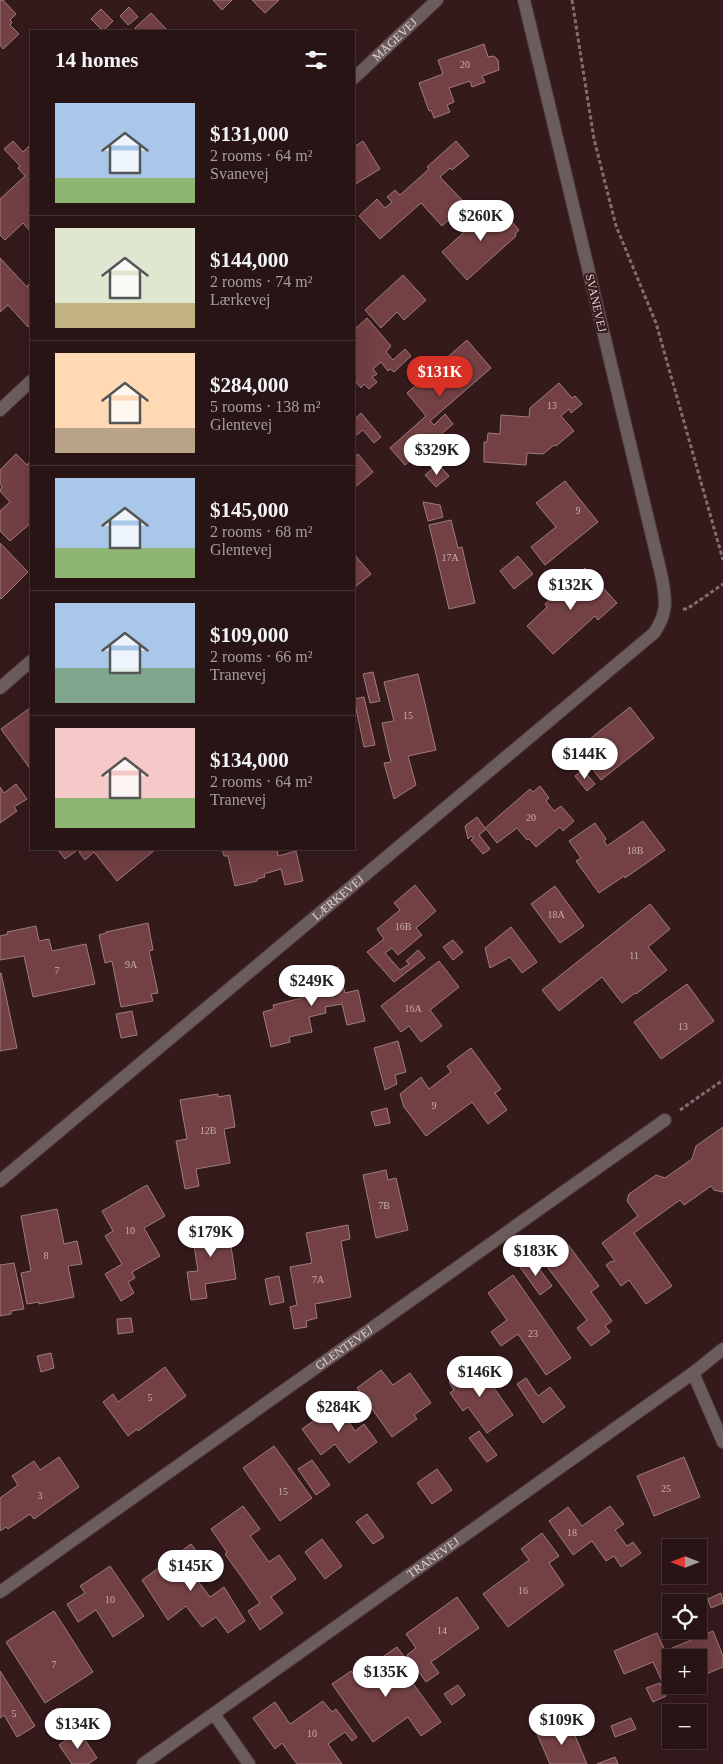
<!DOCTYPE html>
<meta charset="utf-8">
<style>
:root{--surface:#281415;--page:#301d1e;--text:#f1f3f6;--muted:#a59ea0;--line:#443334;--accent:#d93025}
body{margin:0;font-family:Georgia,serif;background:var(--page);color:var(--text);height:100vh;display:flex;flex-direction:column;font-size:19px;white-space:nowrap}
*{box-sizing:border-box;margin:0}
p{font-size:16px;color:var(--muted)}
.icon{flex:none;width:28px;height:28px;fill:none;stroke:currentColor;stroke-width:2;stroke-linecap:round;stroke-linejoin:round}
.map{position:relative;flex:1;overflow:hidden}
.drawer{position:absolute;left:30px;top:30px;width:325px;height:820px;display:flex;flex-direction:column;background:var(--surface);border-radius:0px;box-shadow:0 5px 20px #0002,0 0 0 1px var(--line)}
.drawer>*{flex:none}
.needle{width:32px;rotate:270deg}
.buttons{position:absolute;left:662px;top:1539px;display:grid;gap:10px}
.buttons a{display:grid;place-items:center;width:45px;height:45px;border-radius:0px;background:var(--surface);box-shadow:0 5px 20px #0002,0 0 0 1px var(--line);font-size:25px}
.price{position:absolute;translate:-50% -42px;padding:0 11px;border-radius:18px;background:#fff;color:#222;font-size:16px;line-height:32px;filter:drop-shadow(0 1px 2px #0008)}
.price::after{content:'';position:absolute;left:50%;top:30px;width:15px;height:11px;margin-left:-8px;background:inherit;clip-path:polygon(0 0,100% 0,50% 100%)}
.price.active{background:var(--accent);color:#fff}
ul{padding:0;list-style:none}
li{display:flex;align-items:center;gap:15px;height:125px;padding:0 25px}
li+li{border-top:1px solid var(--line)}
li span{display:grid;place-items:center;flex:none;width:140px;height:100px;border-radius:0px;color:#555}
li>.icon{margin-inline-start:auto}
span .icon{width:60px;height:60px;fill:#fffc;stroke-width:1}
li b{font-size:21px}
h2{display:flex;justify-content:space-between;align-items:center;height:60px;padding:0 25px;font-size:21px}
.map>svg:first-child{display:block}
.building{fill:#734044;stroke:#9f7c7e}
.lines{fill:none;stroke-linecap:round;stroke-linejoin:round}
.street-casing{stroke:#513739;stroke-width:14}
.path{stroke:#846d6e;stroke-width:3;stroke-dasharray:4 2.5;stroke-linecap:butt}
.street{stroke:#6c5d5d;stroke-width:12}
.labels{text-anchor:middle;stroke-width:4;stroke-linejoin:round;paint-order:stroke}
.number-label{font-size:10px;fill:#c8adae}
.street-label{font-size:12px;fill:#e4d1d1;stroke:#351a1c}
</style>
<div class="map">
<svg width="723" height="1764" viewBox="0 0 723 1764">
<rect width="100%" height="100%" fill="#351a1c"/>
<g class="building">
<polygon points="0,0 3,0 16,14 10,20 12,22 10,25 19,34 3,49 0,45"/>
<polygon points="213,0 232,0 222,10"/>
<polygon points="252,0 279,0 265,13"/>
<polygon points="129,7 138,17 128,25 120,16"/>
<polygon points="101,9 113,21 103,31 91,19"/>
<polygon points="151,13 168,31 138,31 135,28"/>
<polygon points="484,44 488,57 494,56 498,60 499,70 482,76 485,82 472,87 470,81 449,88 454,102 447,105 450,112 434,118 431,110 429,111 419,83 443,74 438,60"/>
<polygon points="13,141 23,152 31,144 31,232 23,223 5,240 0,235 0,199 25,176 18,168 20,166 4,149"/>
<polygon points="363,141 380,169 354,185 354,147"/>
<polygon points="456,141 469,156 452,170 450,168 440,177 466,204 442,226 421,203 380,239 359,216 377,199 385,208 392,202 387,197 395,190 400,195 429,169 427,167"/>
<polygon points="497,205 519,230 515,234 516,236 467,280 442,252 491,208 493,209"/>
<polygon points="0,258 27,287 29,284 31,287 31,324 28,327 8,305 0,312"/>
<polygon points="403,275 426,300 404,320 397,312 381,328 365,310"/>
<polygon points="367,318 391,346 386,352 393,360 405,349 411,356 394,372 390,369 388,371 381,362 373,369 377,374 372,377 377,382 369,389 364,384 361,388 354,380 354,330"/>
<polygon points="467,340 491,368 430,421 434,425 445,414 453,424 405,465 390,448 426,416 407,393"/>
<polygon points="559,383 572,398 575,396 582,404 571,413 569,409 561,416 574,431 556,446 554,445 543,454 527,453 526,465 484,462 484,442 487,442 488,433 500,434 501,415 529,417 530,408"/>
<polygon points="361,413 381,437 374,443 363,430 354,437 354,420"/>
<polygon points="16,454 27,465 31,460 31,523 10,541 0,531 0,511 10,502 0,491 2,486 0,484 0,470"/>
<polygon points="358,454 373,472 354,488 354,457"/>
<polygon points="438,464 449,476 436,487 425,475"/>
<polygon points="565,481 598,522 545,565 531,547 556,527 536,503"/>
<polygon points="423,502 440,505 443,517 428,521"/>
<polygon points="451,520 458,548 462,547 475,603 449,609 429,525"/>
<polygon points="0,543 28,572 1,599 0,598"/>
<polygon points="354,554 371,574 354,588"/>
<polygon points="518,556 533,574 514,589 500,571"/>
<polygon points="585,568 617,603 598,620 595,616 553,654 527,626 547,607 545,604"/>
<polygon points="373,672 380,701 370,703 363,674"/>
<polygon points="418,674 436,750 408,756 416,785 394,799 384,763 391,762 382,723 394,721 384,682"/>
<polygon points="364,697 375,745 364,747 354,699"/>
<polygon points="630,707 654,738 601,780 577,749"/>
<polygon points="30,708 31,709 31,770 1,729"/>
<polygon points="583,770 595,784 587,791 575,776"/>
<polygon points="16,784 27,799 14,807 17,811 0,823 0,787 4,793"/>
<polygon points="540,786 549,798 546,801 554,811 561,806 574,821 563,831 560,827 536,847 529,839 527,840 517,828 497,843 486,829 479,835 490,849 483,854 471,840 474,838 471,836 468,839 465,826 477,817 485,828 530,789 533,792"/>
<polygon points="643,821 665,850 625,878 624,876 599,893 576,861 581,858 569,841 595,823 606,839 604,841 607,846"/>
<polygon points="57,849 74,849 76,851 65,859"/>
<polygon points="84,849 156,849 117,881 94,852 85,860 79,852"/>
<polygon points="222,849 277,849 278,856 296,851 303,881 285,885 281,869 264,874 265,877 257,879 257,881 235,886 228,856 224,856"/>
<polygon points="415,885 436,911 416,928 422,935 398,955 392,948 385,953 400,970 409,964 406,961 418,950 425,958 394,982 367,952 384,939 377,929 400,910 394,903"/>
<polygon points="555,886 584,926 560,943 531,904"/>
<polygon points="650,904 670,929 648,947 667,970 636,994 635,993 622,1003 602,977 559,1011 542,990"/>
<polygon points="148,923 153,950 149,951 158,993 151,994 153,1001 121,1007 112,961 105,963 99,935 106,933 106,932"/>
<polygon points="36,926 39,941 49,939 52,951 86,944 95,984 33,997 24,956 0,960 0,936 8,934 7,932"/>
<polygon points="511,927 537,962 522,973 510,957 490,968 485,948"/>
<polygon points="453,940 463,952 453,960 443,947"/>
<polygon points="439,961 459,987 430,1010 442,1026 421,1042 409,1026 401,1032 381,1006"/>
<polygon points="338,967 345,993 358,990 365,1021 347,1025 342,1004 325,1007 326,1013 309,1017 312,1032 289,1037 290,1042 271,1047 263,1012 274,1009 273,1005 302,998 298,982 309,979 308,974"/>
<polygon points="0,973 1,973 17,1048 0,1051"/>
<polygon points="687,984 714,1021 661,1059 634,1022"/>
<polygon points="132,1011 137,1035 121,1038 116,1014"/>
<polygon points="398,1041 406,1072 395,1075 397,1084 385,1090 374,1048"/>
<polygon points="471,1048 501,1089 495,1093 507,1110 488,1124 472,1102 426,1136 404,1107 400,1094 421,1077 429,1089 451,1072 447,1066"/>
<polygon points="218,1094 218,1097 230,1095 235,1127 224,1129 230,1163 196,1169 199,1186 185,1189 176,1141 187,1139 180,1100"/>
<polygon points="387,1108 390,1123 375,1126 371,1112"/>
<polygon points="723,1127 723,1192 714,1190 711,1186 684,1205 680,1200 634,1233 672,1286 646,1304 629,1280 621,1286 606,1265 612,1261 613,1262 615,1261 602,1243 638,1216 627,1201 629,1194 656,1175 665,1178 692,1159 696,1146"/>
<polygon points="386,1170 388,1180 396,1178 408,1230 376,1238 363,1175"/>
<polygon points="147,1185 165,1216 144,1228 160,1256 132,1272 135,1278 128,1282 134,1293 121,1301 105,1274 122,1264 105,1236 113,1231 102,1211"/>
<polygon points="57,1209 64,1244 77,1241 82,1264 68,1266 74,1297 39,1304 39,1302 27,1304 21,1273 31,1271 21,1216"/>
<polygon points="227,1220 236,1279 205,1284 207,1298 191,1300 187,1272 198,1271 191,1226"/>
<polygon points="348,1225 350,1239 341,1241 351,1297 315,1304 317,1318 306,1321 307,1327 294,1329 290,1307 297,1305 290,1267 312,1263 306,1233"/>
<polygon points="566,1242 599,1286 591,1292 612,1321 605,1326 610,1332 591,1346 577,1328 587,1320 542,1260"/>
<polygon points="532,1259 552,1286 540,1295 520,1267"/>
<polygon points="14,1263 24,1309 11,1311 11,1314 0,1316 0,1265"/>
<polygon points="513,1275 571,1358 546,1375 518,1334 501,1346 491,1332 507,1320 488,1293"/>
<polygon points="279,1276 284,1302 270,1305 265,1279"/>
<polygon points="131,1318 133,1332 118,1334 117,1319"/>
<polygon points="51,1353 54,1368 41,1372 37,1356"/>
<polygon points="476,1362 513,1415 487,1433 468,1407 463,1411 450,1393 454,1390 449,1382"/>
<polygon points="165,1367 186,1396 138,1431 137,1429 128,1436 103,1402 113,1394 118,1402"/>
<polygon points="381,1370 393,1385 410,1373 431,1403 414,1415 417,1419 392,1437 357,1388"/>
<polygon points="526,1378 538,1396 550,1387 565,1407 543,1423 517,1384"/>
<polygon points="346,1398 353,1408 344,1415 355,1431 364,1424 377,1442 349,1463 335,1444 321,1455 302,1429"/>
<polygon points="479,1431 497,1455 487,1462 469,1438"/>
<polygon points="274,1446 312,1498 280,1521 243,1468"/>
<polygon points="59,1457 79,1487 34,1519 30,1514 8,1529 6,1527 0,1531 0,1498 18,1485 12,1476 34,1461 40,1470"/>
<polygon points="684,1457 700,1497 654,1516 637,1476"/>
<polygon points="312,1460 330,1485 316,1495 298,1469"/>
<polygon points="437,1469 452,1490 432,1504 417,1483"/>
<polygon points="243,1506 260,1529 250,1536 269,1562 279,1555 296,1579 271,1597 283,1613 260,1630 248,1611 260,1603 225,1554 227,1552 211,1529"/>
<polygon points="610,1506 624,1524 615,1530 627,1546 633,1542 641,1553 621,1567 614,1556 606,1561 592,1541 573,1555 549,1521 568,1507 582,1526"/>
<polygon points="367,1514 384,1537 373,1544 356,1522"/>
<polygon points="542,1533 559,1556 549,1563 564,1585 508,1627 483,1594 529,1560 521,1549"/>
<polygon points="322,1539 342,1566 325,1579 305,1552"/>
<polygon points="191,1544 208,1567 195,1577 210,1597 224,1587 245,1621 228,1633 216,1617 202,1627 186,1606 168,1620 142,1580"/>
<polygon points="110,1566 144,1616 113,1637 96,1610 78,1622 67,1604 85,1593 80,1586"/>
<polygon points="721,1593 723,1603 711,1608 708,1599"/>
<polygon points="695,1596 702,1606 699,1608 699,1602 686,1602"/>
<polygon points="457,1597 479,1628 431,1662 439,1673 426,1682 407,1655 416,1648 406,1634"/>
<polygon points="54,1611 93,1672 45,1703 6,1642"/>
<polygon points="713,1631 723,1656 723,1667 699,1677 699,1658 671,1658 671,1685 678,1685 666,1690 653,1662 624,1674 614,1651 657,1633 665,1651"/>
<polygon points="397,1647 411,1666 404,1671 441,1722 421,1736 408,1717 373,1742 332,1684 351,1671 358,1680 374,1669 371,1665"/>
<polygon points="0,1671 35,1726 17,1737 4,1715 0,1718"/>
<polygon points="660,1683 666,1696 653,1702 646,1688"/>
<polygon points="458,1685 465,1695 452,1705 444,1694"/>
<polygon points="323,1701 332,1712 336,1709 357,1737 352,1741 345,1732 328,1744 342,1764 297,1764 282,1743 275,1749 253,1718 275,1702 290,1724"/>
<polygon points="631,1718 636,1729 615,1737 611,1726"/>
<polygon points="569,1721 587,1764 550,1764 537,1734"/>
<polygon points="79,1731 97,1758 88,1764 72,1764 59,1745"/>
<polygon points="615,1757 618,1764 597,1764"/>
</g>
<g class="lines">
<defs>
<g id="street">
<path id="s1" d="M354 78 437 0"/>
<polyline points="0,410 31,381"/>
<polyline points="0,688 31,661"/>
<path id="s2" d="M0 1181 654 633C668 613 666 600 662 578L524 0"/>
<polyline points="693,1373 723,1442"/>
<path id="s3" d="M0 1592 665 1120"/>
<polyline points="214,1714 249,1764"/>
<path id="s4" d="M143 1764 693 1373 723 1349"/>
</g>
</defs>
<use href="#street" class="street-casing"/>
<g class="path">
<polyline points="572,0 594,139 616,226 656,323 723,560"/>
<polyline points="683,609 687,609 723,584"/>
<polyline points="680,1110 723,1080"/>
</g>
<use href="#street" class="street"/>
</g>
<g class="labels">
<g class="number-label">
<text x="465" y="68">20</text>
<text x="552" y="409">13</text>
<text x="578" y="514">9</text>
<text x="450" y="561">17A</text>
<text x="408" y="719">15</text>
<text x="531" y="821">20</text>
<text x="635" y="854">18B</text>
<text x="556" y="918">18A</text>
<text x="403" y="930">16B</text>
<text x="634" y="959">11</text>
<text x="131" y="968">9A</text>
<text x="57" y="974">7</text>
<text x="413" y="1012">16A</text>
<text x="683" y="1030">13</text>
<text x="434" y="1109">9</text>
<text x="208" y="1134">12B</text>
<text x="384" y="1209">7B</text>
<text x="130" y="1234">10</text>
<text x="46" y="1259">8</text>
<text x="318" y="1283">7A</text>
<text x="533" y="1337">23</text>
<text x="150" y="1401">5</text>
<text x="666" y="1492">25</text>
<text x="283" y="1495">15</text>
<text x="40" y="1499">3</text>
<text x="572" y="1536">18</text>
<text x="523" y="1594">16</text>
<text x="110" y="1603">10</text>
<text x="442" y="1634">14</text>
<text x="54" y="1668">7</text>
<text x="14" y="1717">5</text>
<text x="312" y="1737">10</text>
</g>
<g class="street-label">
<text dy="4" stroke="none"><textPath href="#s1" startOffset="56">MÅGEVEJ</textPath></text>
<text transform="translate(596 303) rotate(77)" y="4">SVANEVEJ</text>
<text dy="4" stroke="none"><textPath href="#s2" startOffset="441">LÆRKEVEJ</textPath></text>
<text dy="4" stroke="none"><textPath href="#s3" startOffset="422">GLENTEVEJ</textPath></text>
<text dy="4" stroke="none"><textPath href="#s4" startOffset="356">TRANEVEJ</textPath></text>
</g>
</g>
</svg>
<div class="buttons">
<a><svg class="needle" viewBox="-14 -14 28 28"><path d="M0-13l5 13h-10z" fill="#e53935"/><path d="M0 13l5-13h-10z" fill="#a59ea0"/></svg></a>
<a><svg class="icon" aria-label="locate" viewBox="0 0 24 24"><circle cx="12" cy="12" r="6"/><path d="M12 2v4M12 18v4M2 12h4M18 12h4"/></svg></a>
<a>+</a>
<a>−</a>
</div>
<b class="price" style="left:481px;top:242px">$260K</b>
<b class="price active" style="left:440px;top:398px">$131K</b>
<b class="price" style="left:437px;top:476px">$329K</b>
<b class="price" style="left:571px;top:611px">$132K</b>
<b class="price" style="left:585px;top:780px">$144K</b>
<b class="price" style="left:312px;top:1007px">$249K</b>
<b class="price" style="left:211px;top:1258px">$179K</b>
<b class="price" style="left:536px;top:1277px">$183K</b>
<b class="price" style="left:480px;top:1398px">$146K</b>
<b class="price" style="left:339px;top:1433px">$284K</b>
<b class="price" style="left:191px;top:1592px">$145K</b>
<b class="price" style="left:386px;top:1698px">$135K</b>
<b class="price" style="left:562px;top:1746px">$109K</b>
<b class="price" style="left:78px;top:1750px">$134K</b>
<section class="drawer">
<h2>14 homes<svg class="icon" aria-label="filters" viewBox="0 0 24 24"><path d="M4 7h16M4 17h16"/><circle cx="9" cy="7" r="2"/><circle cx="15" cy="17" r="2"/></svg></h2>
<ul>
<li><span style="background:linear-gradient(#a9c7e8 75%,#8fb573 0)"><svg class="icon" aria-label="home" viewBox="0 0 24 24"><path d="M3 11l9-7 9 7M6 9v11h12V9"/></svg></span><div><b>$131,000</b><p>2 rooms · 64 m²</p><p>Svanevej</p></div></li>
<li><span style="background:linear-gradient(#dfe7d0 75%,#c2b280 0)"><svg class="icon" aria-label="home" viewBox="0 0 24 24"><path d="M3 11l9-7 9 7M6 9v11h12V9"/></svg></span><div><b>$144,000</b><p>2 rooms · 74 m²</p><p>Lærkevej</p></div></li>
<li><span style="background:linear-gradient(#ffd9b3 75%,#b9a48a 0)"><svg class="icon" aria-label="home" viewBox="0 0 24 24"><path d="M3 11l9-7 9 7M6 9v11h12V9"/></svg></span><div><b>$284,000</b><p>5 rooms · 138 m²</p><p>Glentevej</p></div></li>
<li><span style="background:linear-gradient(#a9c7e8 70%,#8fb573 0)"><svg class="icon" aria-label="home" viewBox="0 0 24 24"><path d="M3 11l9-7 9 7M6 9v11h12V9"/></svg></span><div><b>$145,000</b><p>2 rooms · 68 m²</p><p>Glentevej</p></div></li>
<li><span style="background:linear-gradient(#a9c7e8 65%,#7fa58c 0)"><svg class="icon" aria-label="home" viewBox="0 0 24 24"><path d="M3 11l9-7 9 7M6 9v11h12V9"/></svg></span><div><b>$109,000</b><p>2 rooms · 66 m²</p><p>Tranevej</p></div></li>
<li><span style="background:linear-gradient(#f6c9c9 70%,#8fb573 0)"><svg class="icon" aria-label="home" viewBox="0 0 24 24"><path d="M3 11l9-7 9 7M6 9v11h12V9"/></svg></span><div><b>$134,000</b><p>2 rooms · 64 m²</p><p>Tranevej</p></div></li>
</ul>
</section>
</div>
